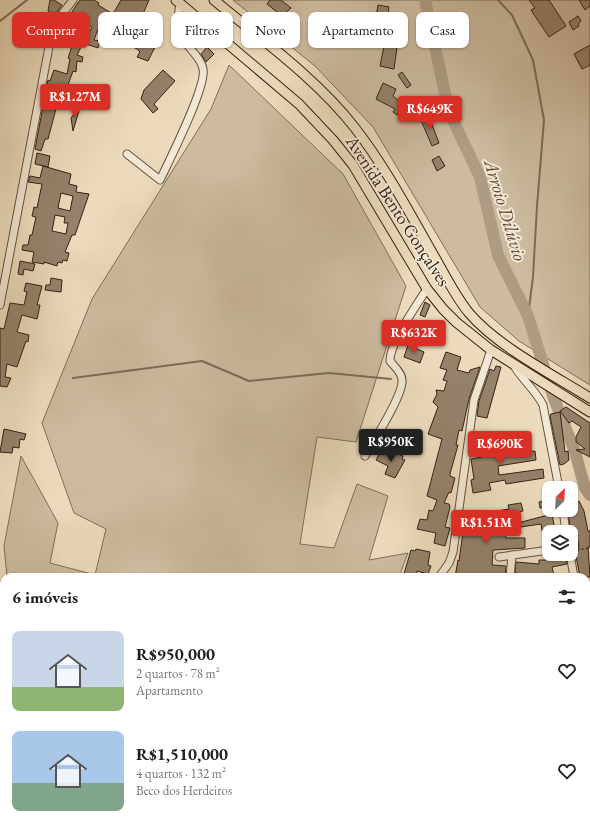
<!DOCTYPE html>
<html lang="pt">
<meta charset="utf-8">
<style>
:root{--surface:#fff;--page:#f6f6f6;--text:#202124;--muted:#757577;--accent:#d93025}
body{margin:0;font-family:"EB Garamond",serif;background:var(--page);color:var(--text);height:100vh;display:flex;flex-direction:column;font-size:15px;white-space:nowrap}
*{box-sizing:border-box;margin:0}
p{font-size:13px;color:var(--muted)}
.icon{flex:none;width:22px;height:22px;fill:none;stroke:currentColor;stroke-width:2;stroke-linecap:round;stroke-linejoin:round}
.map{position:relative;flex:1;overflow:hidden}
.sheet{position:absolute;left:0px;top:573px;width:590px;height:256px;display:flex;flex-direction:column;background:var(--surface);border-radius:12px 12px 0 0;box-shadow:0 1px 3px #0004}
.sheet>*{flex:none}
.top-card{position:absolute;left:12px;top:12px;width:566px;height:36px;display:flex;gap:8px}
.needle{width:26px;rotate:24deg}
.fabs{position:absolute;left:542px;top:481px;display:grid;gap:8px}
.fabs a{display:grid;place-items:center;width:36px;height:36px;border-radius:8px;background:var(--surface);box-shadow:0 1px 3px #0004;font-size:20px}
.price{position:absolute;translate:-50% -34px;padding:0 9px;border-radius:4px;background:var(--accent);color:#fff;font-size:13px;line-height:26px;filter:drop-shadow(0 1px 2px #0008)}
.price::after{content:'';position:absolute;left:50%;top:24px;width:12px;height:9px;margin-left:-6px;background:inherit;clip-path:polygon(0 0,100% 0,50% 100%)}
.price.current{background:#222;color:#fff}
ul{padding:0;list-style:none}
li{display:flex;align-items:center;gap:12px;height:100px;padding:0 12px}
li span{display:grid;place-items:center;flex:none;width:112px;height:80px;border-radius:8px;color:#555}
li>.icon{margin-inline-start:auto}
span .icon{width:48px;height:48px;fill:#fffc;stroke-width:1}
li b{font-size:17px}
h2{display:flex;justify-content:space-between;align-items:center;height:48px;padding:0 12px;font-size:17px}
.pill{padding:0 14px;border-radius:8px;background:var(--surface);box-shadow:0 1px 3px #0004;font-size:14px;line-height:36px}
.pill.current{background:var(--accent);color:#fff}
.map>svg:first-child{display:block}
.green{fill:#ccbb9f;stroke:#806e5a}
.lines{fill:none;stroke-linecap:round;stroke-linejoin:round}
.stream{stroke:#7d6b57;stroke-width:2}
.river{stroke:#ad9c83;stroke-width:12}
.building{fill:#94826b;stroke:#352114;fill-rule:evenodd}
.minor-casing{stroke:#62503e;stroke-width:9}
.major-casing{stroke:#352114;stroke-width:11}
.path{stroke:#352114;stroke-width:1;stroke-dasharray:3 2;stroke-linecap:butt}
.minor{stroke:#f2e8d3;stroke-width:7}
.major{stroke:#ebdbbc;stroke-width:9}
.labels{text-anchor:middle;stroke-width:4;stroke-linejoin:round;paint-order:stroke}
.street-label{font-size:18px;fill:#352114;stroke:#f2e8d3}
.water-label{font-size:19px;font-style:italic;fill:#5f4c3b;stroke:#f2e8d3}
</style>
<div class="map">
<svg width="590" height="829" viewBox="0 0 590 829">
<rect width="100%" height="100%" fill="#ebdbbc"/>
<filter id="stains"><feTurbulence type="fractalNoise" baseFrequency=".005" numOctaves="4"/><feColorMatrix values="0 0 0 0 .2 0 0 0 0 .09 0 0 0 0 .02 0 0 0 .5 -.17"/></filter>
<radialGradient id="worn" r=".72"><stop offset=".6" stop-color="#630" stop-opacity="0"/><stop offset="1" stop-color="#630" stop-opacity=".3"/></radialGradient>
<g class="green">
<polygon points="233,0 590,0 590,385 519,341 480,307 373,127 315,66"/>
<polygon points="229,65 343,174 406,286 356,442 317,437 300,544 334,548 357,484 388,496 369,560 408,553 399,577 7,577 4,546 21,456 58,523 50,563 95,575 106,529 74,513 42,423 92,299 211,109"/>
<polygon points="4,661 4,825 306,825 304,829 0,829 0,667"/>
</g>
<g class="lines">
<g class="stream">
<polyline points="498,0 512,15 533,60 544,120 537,206 533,277 528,316"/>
<polyline points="0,21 27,0"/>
<polyline points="73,378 202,361 249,381 329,373 391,379"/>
<polyline points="309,829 310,825"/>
</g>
<polyline class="river" points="425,0 449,112 480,177 498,255 528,316 553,396 575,452 585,488 590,495"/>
</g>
<g class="building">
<polygon points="50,0 54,0 62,5 55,15 48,11"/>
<path d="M80 0H94L99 3 98 5 113 14 121 0H149L133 37 155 47 148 61 137 57 140 52 137 49 98 29 94 40 100 41 98 48 83 43 77 55 83 57 82 62 77 61 76 72 73 71 68 85 66 84 64 91 61 90 48 139H45L41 151 35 149 48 80 50 81 54 70 67 74 70 59 68 58 72 46 56 37V35ZM79 20 92 27 87 37 74 31Z"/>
<polygon points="270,0 281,0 291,8 282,16 267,4"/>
<polygon points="529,0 549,0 566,26 549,37 531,10 535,8"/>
<polygon points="579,0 590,0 590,6 585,10"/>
<polygon points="378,5 389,7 387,20 381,23 375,22"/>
<polygon points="578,16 581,21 578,24 579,26 573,30 569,22"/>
<polygon points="340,28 353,39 347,47 333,36"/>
<polygon points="387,31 399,33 394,69 380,66"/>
<polygon points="590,45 590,65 582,69 574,54"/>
<polygon points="207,47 214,54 206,62 201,54"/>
<polygon points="163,70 175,81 154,104 158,109 153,113 141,99 144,90"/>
<polygon points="402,72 411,85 407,88 398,75"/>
<polygon points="383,83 396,89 393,96 404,105 397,115 393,112 395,109 376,99"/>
<polygon points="79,107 80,107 73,131 71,118"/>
<polygon points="428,114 439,143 432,146 420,118"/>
<polygon points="37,153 50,156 48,167 35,164"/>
<polygon points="439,156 445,166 437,171 432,160"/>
<path d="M43 166 71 174 69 184 77 186 76 192 89 194 75 235H72L65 252 69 253 67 261 63 260 62 263 58 262 57 266 44 262V264L32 262 34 252 22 250 23 245H28L30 235H32L36 217 32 216 34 207 37 208 42 184 28 182 30 176 40 178ZM61 193 73 196 70 211 58 208ZM55 215 65 217 64 223H68L66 234 52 231Z"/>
<polygon points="20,261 35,264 33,271 24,269 23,275 18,274"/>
<polygon points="51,278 62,280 61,292 45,290 46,285 50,285"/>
<polygon points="26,283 42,286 37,305 40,305 38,315 37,319 22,315 17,332 29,335 28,342 26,341 17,367 7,364 5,377 11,378 7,387 0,386 0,328 4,329 10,303 24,305 27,292 24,291"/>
<polygon points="425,302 430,305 425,317 420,315"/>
<polygon points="408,345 424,352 420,363 404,357"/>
<polygon points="446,352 461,357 457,370 469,373 470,370 480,367 469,399 462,431 459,430 456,445 458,445 450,474 450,476 455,478 451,493 449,492 444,503 449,504 450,507 445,527 450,528 445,546 434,543 436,533 417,529 420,519 427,520 429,510 433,511 437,500 427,496 442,439 428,434 438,407 433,402 437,394 436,390 444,391 447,381 443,380 447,370 440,368"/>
<polygon points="496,366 501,367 487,418 477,416 479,401 490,369 494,371"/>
<polygon points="566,407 590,423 590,457 576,450 585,449 576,442 576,437 581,427 572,421 569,423 560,411"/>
<polygon points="560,412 565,452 568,451 569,460 564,464 560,465 550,416 551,414"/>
<polygon points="4,429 26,434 24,440 20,439 19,448 13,447 12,453 0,452"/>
<polygon points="499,437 500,449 519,446 520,453 535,451 536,460 498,466 499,475 543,469 544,478 506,484 505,480 489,483 491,490 473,493 471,480 474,479 471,459 482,457 480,440"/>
<polygon points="381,451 393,457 395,453 403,456 402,459 405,460 395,478 385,474 388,466 376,460"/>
<polygon points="549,500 549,507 540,508 539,502"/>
<polygon points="579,501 584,511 588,531 590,531 590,547 588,547 590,577 580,577 575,551 579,550 578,540 573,540 570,527 568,510 571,510 571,503"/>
<polygon points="521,503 523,511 502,517 506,538 525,538 525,548 493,550 492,565 506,566 505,577 455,577 458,560 459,561 465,517 490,518 490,512 509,509 508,505"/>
<polygon points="552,514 555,530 542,531 541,524 514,528 514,524"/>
<polygon points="416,549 430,552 428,565 431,566 428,574 417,571 415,577 403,577 411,550 415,551"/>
<polygon points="555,554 565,554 567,564 552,567 554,576 525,577 525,574 515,573 516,562 539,564 539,560 546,560 545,558"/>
</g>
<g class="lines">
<defs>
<g id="minor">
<polyline points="366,32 377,31 389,24"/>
<path d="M127 154 160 180C169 161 207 86 203 69 202 62 198 58 194 53 177 32 175 31 180 4"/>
<polyline points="0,305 52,31 55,23 73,0"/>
<path d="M513 364C521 379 535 389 543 405L559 488"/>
<path d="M365 456C373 442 404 394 402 380 402 373 394 366 390 361 389 345 417 304 427 289"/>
<polyline points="563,510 566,532"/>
<polyline points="570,554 574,577"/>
<polyline points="499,557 549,550"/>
<polyline points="439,577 449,563 453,552 474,400 491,350"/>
<polyline points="510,577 512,555"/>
<polyline points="586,646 590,668"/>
<polyline points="586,706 590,705"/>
<polyline points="586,767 590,766"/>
<polyline points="466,825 469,829"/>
<polyline points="362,829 367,825"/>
<polyline points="452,829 457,825"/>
<polyline points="580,829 590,825"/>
</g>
<g id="major">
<polyline points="176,0 299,104 333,140 353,165 427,289 443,309 456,322 491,350 590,412"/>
<path d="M214 0C261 39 317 79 355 128 386 168 409 212 434 256 445 275 455 296 469 313 497 346 553 375 590 398"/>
</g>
</defs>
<use href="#minor" class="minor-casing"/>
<use href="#major" class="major-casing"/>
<polyline class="path" points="576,550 590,548"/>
<use href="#minor" class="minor"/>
<use href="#major" class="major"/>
</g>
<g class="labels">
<g class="street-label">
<text transform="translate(398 211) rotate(57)" y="6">Avenida Bento Gonçalves</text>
</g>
<g class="water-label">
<text transform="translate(506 210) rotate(73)" y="7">Arroio Dilúvio</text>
</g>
</g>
<rect width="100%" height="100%" filter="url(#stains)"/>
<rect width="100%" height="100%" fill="url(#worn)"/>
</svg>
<div class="fabs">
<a><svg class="needle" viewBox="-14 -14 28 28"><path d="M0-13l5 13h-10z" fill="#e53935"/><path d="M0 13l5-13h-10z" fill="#757577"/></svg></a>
<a><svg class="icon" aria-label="layers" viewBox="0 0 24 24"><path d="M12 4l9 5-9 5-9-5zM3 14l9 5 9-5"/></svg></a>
</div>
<b class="price" style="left:75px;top:118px">R$1.27M</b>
<b class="price" style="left:430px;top:130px">R$649K</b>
<b class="price" style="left:414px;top:354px">R$632K</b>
<b class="price current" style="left:391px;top:463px">R$950K</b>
<b class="price" style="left:500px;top:465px">R$690K</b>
<b class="price" style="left:486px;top:544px">R$1.51M</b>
<div class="top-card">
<a class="pill current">Comprar</a>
<a class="pill">Alugar</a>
<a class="pill">Filtros</a>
<a class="pill">Novo</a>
<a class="pill">Apartamento</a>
<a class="pill">Casa</a>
</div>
<section class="sheet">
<h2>6 imóveis<svg class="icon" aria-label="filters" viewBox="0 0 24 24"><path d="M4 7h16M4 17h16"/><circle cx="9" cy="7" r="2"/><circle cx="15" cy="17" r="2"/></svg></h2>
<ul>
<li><span style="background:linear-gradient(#c9d6e8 70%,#8fb573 0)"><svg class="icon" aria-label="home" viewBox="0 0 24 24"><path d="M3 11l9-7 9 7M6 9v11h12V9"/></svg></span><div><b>R$950,000</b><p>2 quartos · 78 m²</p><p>Apartamento</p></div><svg class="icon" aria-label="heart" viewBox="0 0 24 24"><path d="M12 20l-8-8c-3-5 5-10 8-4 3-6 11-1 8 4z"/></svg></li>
<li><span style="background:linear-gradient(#a9c7e8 65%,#7fa58c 0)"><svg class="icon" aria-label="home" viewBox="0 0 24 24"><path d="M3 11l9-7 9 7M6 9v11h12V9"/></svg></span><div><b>R$1,510,000</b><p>4 quartos · 132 m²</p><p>Beco dos Herdeiros</p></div><svg class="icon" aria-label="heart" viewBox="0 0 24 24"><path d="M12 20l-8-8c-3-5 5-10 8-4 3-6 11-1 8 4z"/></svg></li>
</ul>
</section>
</div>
